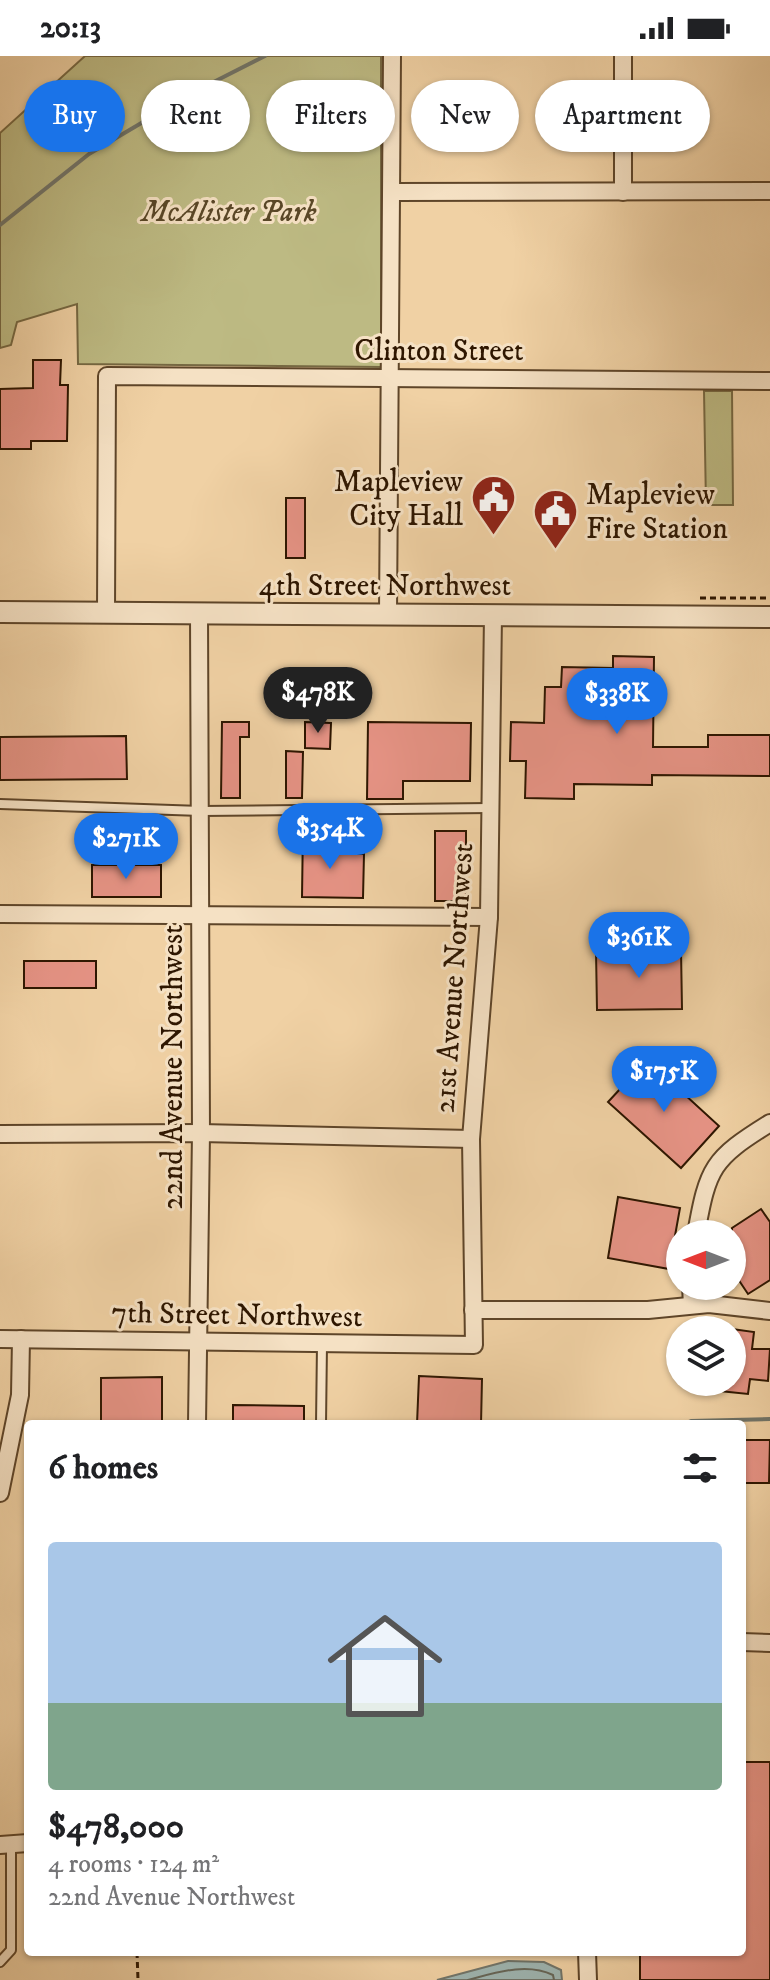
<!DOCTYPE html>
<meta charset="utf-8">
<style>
:root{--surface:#fff;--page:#f6f6f6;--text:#202124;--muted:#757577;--line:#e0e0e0;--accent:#1a73e8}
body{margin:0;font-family:"IM FELL DW Pica",serif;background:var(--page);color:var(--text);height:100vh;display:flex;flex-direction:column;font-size:30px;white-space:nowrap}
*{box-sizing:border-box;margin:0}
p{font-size:26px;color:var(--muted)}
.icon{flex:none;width:44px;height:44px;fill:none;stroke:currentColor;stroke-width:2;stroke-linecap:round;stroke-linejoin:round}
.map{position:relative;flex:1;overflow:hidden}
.panel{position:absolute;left:24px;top:1364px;width:722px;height:536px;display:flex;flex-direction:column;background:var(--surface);border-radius:8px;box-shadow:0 2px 6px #0004}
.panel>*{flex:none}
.guide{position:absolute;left:24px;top:24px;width:722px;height:72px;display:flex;gap:16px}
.needle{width:52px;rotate:270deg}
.tools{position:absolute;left:666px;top:1164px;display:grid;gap:16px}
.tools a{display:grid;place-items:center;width:80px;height:80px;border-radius:50%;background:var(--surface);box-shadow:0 2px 6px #0004;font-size:40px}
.price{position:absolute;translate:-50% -68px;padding:0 18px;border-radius:28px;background:var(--accent);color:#fff;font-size:26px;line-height:52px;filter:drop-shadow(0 2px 4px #0008)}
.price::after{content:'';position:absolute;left:50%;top:48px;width:24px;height:18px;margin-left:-12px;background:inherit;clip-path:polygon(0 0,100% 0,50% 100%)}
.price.on{background:#222;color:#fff}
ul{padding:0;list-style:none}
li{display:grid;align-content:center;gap:16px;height:424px;padding:0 24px}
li+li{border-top:2px solid var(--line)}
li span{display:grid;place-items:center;height:248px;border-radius:8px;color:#555}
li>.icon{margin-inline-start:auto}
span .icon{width:144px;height:144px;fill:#fffc;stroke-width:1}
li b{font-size:34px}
h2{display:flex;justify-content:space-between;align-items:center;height:96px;padding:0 24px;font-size:34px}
.tag{padding:0 28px;border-radius:36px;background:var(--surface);box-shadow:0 2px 6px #0004;font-size:28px;line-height:72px}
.tag.on{background:var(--accent);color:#fff}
.status{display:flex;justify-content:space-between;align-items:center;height:56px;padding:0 40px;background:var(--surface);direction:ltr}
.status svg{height:22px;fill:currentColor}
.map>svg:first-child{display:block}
.green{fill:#bdba83;stroke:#766842;stroke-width:2}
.water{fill:#9eb5b1;stroke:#71756a;stroke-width:2}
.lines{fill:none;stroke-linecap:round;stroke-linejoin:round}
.shore{stroke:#666658;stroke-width:2}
.stream{stroke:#71756a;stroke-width:4}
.building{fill:#e69385;stroke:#2e1600;stroke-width:2}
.service-casing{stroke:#5e4529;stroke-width:12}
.minor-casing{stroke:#5e4529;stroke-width:20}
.tertiary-casing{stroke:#5e4529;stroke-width:24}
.path{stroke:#2e1600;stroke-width:3;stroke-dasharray:6 4;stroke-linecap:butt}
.service{stroke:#f5e1c4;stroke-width:8}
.minor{stroke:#f5e1c4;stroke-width:16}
.tertiary{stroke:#f5e1c4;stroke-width:20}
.labels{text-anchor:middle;stroke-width:6;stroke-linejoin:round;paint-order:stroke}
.park-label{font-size:30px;font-style:italic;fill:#594727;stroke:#f5e1c4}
.street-label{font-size:30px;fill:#2e1600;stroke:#f5e1c4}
.poi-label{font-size:30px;fill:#2e1600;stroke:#f5e1c4;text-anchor:end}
</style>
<div class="status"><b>20:13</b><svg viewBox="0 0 49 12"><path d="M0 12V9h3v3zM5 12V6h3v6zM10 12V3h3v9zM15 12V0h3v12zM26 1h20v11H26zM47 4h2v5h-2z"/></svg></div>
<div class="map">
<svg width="770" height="1924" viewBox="0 0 770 1924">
<rect width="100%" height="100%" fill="#f0d1a4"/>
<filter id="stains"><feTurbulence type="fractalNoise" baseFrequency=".0025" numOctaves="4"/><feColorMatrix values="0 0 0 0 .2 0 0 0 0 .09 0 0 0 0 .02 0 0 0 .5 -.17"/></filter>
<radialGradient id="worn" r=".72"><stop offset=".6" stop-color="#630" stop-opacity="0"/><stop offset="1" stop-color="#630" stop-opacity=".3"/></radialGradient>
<g class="green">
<polygon points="85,0 381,0 381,311 78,308 77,248 17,266 11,289 0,292 0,77"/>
<polygon points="704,335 732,335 733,449 706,449"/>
</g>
<polygon class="water" points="508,1905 544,1906 561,1914 562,1924 437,1924"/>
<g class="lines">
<path class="shore" d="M468 1924C495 1917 526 1906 553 1919L554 1924"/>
<g class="stream">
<polyline points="0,169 89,98 192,37 265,0"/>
<polyline points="684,1368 691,1365 770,1363"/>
</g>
</g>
<g class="building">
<polygon points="33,304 61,304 60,329 68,329 67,385 31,385 31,393 0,393 0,333 33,332"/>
<rect x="286" y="442" width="19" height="60"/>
<polygon points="613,600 654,601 653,691 708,691 708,679 770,679 770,720 652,719 652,729 574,728 574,743 525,742 526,705 510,705 511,666 544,667 545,631 561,631 562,611 613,612"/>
<polygon points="222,666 249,666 249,681 240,681 240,742 221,742"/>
<polygon points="305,666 331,667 330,693 305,692"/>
<polygon points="368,666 471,667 470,725 403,725 403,743 367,743"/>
<polygon points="126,680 127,723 0,724 0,681"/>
<polygon points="286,695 303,696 302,742 286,742"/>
<polygon points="303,770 318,770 318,797 364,798 363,842 302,841"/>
<rect x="435" y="775" width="31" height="70"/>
<rect x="92" y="809" width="69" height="32"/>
<polygon points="681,894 682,953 597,954 596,895"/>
<rect x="24" y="905" width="72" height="27"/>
<polygon points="647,1004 719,1070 681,1112 608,1046"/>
<polygon points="618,1141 680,1152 669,1213 608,1202"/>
<polygon points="761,1153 770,1166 770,1224 748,1238 732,1214 732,1172"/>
<polygon points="732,1273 754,1276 752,1293 770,1293 768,1325 750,1323 748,1338 710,1334 710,1326 732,1326"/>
<polygon points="419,1320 482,1323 481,1368 417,1368"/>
<polygon points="162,1321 162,1368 101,1368 101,1322"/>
<polygon points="233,1349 304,1350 304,1368 233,1368"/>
<polygon points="742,1384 770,1384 769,1427 742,1427"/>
<polygon points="742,1706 770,1706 770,1924 640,1924 640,1896 742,1896"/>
</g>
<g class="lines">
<defs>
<g id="service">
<polyline points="0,748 201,755 490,752"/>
<polyline points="321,1368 322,1288"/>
<polyline points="0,1906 11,1894 11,1788"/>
</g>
<g id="minor">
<polyline points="393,136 770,135"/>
<polyline points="623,136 623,0"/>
<polyline points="106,558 107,320 770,325"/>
<polyline points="388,558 392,0"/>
<polyline points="0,858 489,861"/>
<polyline points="0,1078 201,1077 471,1083"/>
<path d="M696 1178C708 1111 712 1103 770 1067"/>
<polyline points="691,1230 692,1249"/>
<polyline points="473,1254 648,1254 709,1248 770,1255"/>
<polyline points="0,1283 474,1289 471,1083 489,861 493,559"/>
<polyline points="197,1368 201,1077 199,557"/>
<polyline points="0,1437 20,1339 21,1283"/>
<polyline points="742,1586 770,1587"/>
<polyline points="0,1789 28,1787"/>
<polyline points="587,1896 588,1924"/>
</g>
<polyline id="tertiary" points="0,556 770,561"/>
</defs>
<use href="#service" class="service-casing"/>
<use href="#minor" class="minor-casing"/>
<use href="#tertiary" class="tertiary-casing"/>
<g class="path">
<polyline points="700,542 770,542"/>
<polyline points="137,1896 138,1924"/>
</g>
<use href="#service" class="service"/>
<use href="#minor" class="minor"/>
<use href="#tertiary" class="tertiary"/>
</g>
<defs>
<symbol id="civic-pin" viewBox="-11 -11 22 30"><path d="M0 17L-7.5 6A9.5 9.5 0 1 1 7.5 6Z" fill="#8f2418" stroke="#f5e1c4"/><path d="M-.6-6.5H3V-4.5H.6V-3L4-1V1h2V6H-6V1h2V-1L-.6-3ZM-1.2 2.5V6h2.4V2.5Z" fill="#fff"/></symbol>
</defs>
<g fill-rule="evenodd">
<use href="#civic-pin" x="468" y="416" width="51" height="69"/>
<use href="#civic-pin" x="530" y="430" width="51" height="69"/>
</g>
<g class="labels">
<g class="park-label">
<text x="229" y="165">McAlister Park</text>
</g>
<g class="street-label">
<text x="439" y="304">Clinton Street</text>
<text x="385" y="539">4th Street Northwest</text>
<text transform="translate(453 922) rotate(-86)" y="10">21st Avenue Northwest</text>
<text transform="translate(172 1011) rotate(-90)" y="10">22nd Avenue Northwest</text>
<text transform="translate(237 1258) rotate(1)" y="10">7th Street Northwest</text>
</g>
<g class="poi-label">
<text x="463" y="435">Mapleview<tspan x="463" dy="34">City Hall</tspan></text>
<text x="586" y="448" text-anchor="start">Mapleview<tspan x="586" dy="34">Fire Station</tspan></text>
</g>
</g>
<rect width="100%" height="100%" filter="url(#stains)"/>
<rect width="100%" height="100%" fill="url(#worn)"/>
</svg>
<div class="tools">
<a><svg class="needle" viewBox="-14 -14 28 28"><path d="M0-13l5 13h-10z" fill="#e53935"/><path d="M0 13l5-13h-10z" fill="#757577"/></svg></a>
<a><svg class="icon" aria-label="layers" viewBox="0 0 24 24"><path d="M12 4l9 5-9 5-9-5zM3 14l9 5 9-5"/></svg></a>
</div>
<b class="price on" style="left:318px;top:679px">$478K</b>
<b class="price" style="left:617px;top:680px">$338K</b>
<b class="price" style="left:330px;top:815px">$354K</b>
<b class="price" style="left:126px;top:825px">$271K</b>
<b class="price" style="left:639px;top:924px">$361K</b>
<b class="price" style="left:664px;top:1058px">$175K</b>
<div class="guide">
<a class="tag on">Buy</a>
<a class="tag">Rent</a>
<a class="tag">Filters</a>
<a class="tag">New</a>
<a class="tag">Apartment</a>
</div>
<section class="panel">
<h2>6 homes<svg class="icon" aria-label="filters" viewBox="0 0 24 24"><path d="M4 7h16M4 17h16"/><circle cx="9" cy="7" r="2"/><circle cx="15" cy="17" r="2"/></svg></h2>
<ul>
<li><span style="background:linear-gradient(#a9c7e8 65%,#7fa58c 0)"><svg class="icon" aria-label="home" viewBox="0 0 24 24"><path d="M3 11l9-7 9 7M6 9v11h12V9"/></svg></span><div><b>$478,000</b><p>4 rooms · 124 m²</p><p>22nd Avenue Northwest</p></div></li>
</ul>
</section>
</div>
